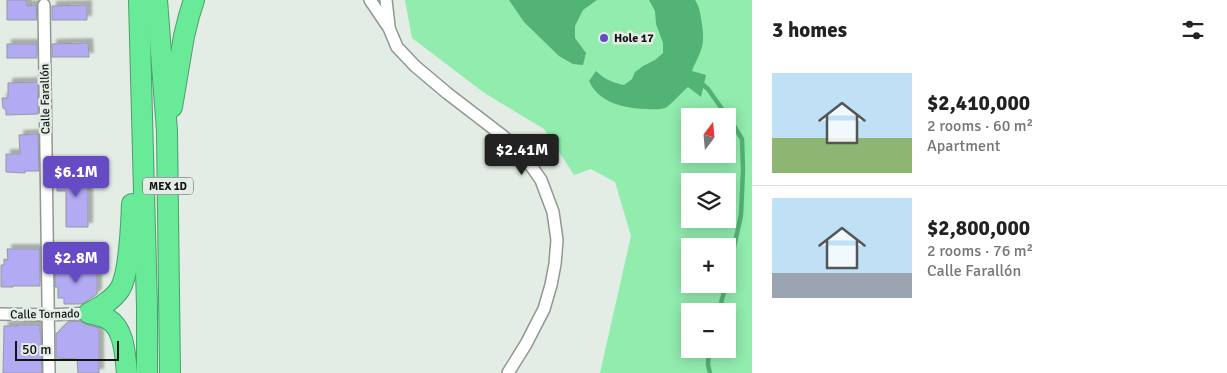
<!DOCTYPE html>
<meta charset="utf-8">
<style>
:root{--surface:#fff;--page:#f6f6f6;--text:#222;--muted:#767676;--line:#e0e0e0;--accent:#664cc4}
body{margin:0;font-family:Signika,sans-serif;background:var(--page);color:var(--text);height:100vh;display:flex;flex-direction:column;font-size:19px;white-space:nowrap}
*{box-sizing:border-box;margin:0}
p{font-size:16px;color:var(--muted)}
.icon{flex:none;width:28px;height:28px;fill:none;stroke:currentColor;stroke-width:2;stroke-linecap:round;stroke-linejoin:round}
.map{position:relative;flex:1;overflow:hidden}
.sheet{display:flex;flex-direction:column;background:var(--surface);width:475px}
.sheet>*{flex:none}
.needle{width:32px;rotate:16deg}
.fabs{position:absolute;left:681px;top:108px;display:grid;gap:10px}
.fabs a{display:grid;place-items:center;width:55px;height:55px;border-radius:0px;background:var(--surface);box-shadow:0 2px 12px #0003;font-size:25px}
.scale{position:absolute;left:15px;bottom:12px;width:104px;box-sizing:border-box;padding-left:5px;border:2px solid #121513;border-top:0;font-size:14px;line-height:18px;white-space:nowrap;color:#121513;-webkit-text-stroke:4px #e3ece5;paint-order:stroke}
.price{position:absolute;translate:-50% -42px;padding:0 11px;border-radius:5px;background:var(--accent);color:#fff;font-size:16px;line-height:32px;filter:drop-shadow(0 1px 2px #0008)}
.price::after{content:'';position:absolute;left:50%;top:30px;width:15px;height:11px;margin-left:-8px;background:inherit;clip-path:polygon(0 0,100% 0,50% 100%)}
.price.active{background:#222;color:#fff}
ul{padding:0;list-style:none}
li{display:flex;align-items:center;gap:15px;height:125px;padding:0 20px}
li+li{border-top:1px solid var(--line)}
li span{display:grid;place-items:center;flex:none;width:140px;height:100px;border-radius:0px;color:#555}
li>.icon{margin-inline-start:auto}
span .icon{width:60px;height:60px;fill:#fffc;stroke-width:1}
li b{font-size:21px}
h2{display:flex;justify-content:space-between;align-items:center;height:60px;padding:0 20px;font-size:21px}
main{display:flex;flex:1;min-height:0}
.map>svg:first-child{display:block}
.green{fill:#91ecae;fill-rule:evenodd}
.water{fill:#53b276}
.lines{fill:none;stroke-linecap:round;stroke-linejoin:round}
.stream{stroke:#53b276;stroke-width:4.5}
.building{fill:#b2abf3;stroke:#9797a0;filter:url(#shadow)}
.minor-casing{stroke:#8f9891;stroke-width:14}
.motorway-casing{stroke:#4b9f6a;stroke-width:22}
.minor{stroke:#fff;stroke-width:11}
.motorway{stroke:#69ea99;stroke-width:20}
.poi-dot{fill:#664cc4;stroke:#e3ece5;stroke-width:2}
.labels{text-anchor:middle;stroke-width:5;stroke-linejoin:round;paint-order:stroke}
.shield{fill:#e3ece5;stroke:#515652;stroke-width:1}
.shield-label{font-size:11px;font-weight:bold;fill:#121513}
.poi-label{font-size:12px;font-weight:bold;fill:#121513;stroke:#e3ece5;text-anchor:start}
.street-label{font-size:12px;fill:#121513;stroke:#e3ece5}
</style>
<main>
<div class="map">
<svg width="752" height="373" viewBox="0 0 752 373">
<defs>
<filter id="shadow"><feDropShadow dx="4.5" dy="-4.5" stdDeviation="1" flood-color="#0004"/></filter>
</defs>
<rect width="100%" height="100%" fill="#e3ece5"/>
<path class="green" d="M405 0H752V373H600L631 236 615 182 591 169 574 175 544 129 483 92 412 38ZM690 116H728V154H690ZM690 181H728V219H690ZM690 246H728V284H690ZM690 311H728V349H690Z"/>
<g class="water">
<polygon points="509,0 597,0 583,10 575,26 575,38 586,53 583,65 573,64 559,56 524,22"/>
<path d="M649 0H695C699 6 700 12 701 18 703 30 705 42 700 53 697 60 694 65 692 71L706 75 701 97 688 87C683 91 671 105 665 108 660 110 651 109 645 109 624 108 599 103 589 81L596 71C604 79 613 83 624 85L632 79 635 72 643 66 655 60 663 53V43L656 24 655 11Z"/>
</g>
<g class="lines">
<g class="stream">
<polyline points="700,82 708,89 727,116"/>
<polyline points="728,116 742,139 743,170 741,215 728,275"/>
<polyline points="719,311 726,284"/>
<polyline points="709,349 708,365 710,373"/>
</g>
</g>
<g class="building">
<polygon points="7,0 27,0 27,6 36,5 37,20 7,20"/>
<polygon points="87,5 87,20 52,20 52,6"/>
<polygon points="88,43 89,57 52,57 52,44"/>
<rect x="7" y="44" width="30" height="14"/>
<polygon points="38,82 38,114 6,115 6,110 3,108 2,98 8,98 8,83"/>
<polygon points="38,134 39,171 25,171 25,173 6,172 6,154 20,154 19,135"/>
<polygon points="64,174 90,174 90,189 88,189 88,227 66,227 66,191 57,191 57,176 64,176"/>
<polygon points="7,249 40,249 40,286 13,286 13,287 1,287 1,265 4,265 4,259 8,260"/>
<polygon points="97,266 97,294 82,304 64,304 64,298 58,298 58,287 55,287 55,267"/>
<polygon points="80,321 85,324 99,328 99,373 78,373 77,359 56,358 56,333 57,333 68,322"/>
<polygon points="18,325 40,325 40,332 41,332 42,373 3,373 4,326 18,326"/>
</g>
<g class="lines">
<defs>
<g id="minor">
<polyline points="370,0 389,28 397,47 415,66 447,93 503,136 527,160 541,180 553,212 557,240 555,264 551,285 544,309 526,344 508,373"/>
<polyline points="386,0 389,26"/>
<polyline points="44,5 49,373"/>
<polyline points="0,314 48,315 89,313"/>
</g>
<g id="motorway">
<polyline points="139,0 147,307 147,373"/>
<polyline points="157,0 167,131 170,373"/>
<polyline points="172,107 184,36 189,16 194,0"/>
<path d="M89 313C100 307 113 300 120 289 130 272 131 225 132 204"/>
<path d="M89 313C95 315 102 316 108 319 125 329 125 356 127 373"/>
</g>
</defs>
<use href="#minor" class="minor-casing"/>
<use href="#motorway" class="motorway-casing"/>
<use href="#minor" class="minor"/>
<use href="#motorway" class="motorway"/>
</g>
<circle class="poi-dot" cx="604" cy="38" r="5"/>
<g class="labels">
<rect class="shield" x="143" y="177.5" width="50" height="17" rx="4"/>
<g class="shield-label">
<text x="168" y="190">MEX 1D</text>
</g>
<g class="poi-label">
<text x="614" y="42">Hole 17</text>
</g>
<g class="street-label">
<text transform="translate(45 99) rotate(-91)" y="4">Calle Farallón</text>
<text transform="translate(45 314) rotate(-1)" y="4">Calle Tornado</text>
</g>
</g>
</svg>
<div class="fabs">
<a><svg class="needle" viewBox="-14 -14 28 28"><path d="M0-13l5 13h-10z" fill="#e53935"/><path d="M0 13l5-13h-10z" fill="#767676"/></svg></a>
<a><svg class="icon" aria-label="layers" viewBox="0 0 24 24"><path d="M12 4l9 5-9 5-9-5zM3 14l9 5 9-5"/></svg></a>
<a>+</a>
<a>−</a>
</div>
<div class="scale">50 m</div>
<b class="price active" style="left:522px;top:176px">$2.41M</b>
<b class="price" style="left:76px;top:198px">$6.1M</b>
<b class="price" style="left:76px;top:284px">$2.8M</b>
</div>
<section class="sheet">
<h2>3 homes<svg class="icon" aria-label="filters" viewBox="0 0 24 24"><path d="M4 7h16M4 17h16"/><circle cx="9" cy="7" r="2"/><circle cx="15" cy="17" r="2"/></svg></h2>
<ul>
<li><span style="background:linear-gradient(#bfe0f5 65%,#8fb573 0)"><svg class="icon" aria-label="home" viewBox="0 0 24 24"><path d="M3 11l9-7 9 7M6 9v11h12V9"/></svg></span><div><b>$2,410,000</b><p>2 rooms · 60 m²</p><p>Apartment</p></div></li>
<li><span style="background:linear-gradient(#bfe0f5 75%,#9aa5b1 0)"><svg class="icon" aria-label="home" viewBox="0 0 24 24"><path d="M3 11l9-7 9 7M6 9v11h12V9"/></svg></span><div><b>$2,800,000</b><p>2 rooms · 76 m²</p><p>Calle Farallón</p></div></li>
</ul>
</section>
</main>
